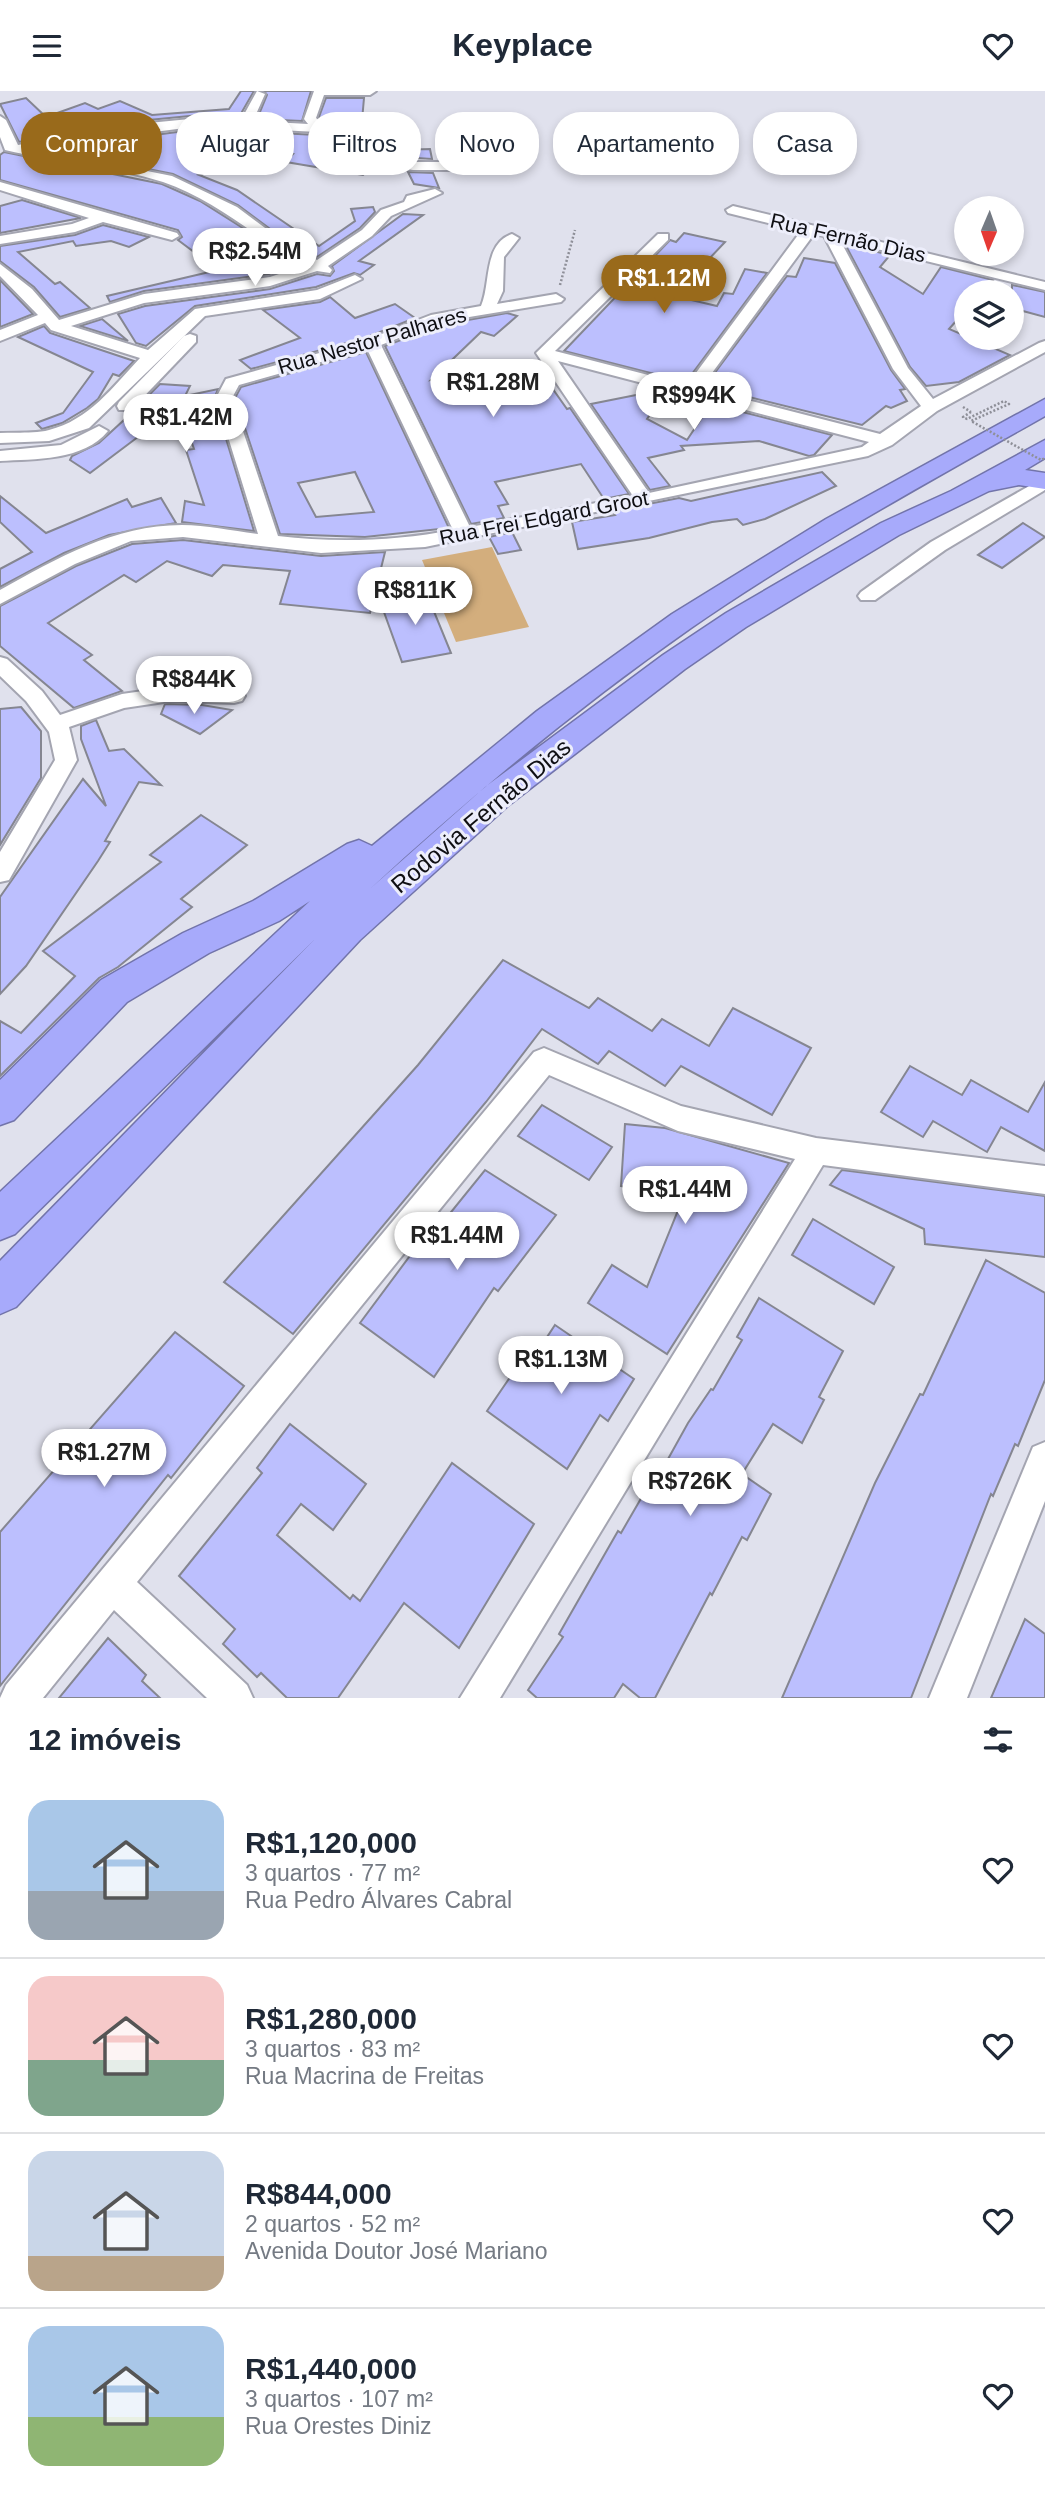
<!DOCTYPE html>
<html lang="pt">
<meta charset="utf-8">
<style>
:root{--surface:#fff;--page:#f6f6f7;--text:#1f2937;--muted:#747a83;--line:#e0e1e3;--accent:#996a1b}
body{margin:0;font-family:Helvetica,sans-serif;background:var(--page);color:var(--text);height:100vh;display:flex;flex-direction:column;font-size:26px;white-space:nowrap}
*{box-sizing:border-box;margin:0}
p{font-size:23px;color:var(--muted)}
.icon{flex:none;width:38px;height:38px;fill:none;stroke:currentColor;stroke-width:2;stroke-linecap:round;stroke-linejoin:round}
.map{position:relative;height:1607px;overflow:hidden}
.sheet{display:flex;flex-direction:column;background:var(--surface);flex:1}
.sheet>*{flex:none}
.hud{position:absolute;left:21px;top:21px;width:1004px;height:63px;display:flex;gap:14px}
.needle{width:46px;rotate:182deg}
.controls{position:absolute;left:954px;top:105px;display:grid;gap:14px}
.controls a{display:grid;place-items:center;width:70px;height:70px;border-radius:50%;background:var(--surface);box-shadow:0 4px 10px #0003;font-size:35px}
.price{position:absolute;translate:-50% -60px;padding:0 16px;border-radius:24px;background:#fff;color:#222;font-size:23px;line-height:46px;filter:drop-shadow(0 2px 4px #0008)}
.price::after{content:'';position:absolute;left:50%;top:42px;width:21px;height:16px;margin-left:-10px;background:inherit;clip-path:polygon(0 0,100% 0,50% 100%)}
.price.current{background:var(--accent);color:#fff}
ul{padding:0;list-style:none}
li{display:flex;align-items:center;gap:21px;height:175px;padding:0 28px}
li+li{border-top:2px solid var(--line)}
li span{display:grid;place-items:center;flex:none;width:196px;height:140px;border-radius:21px;color:#555}
li>.icon{margin-inline-start:auto}
span .icon{width:84px;height:84px;fill:#fffc;stroke-width:1}
li b{font-size:30px}
h2{display:flex;justify-content:space-between;align-items:center;height:84px;padding:0 28px;font-size:30px}
.tag{padding:0 24px;border-radius:28px;background:var(--surface);box-shadow:0 4px 10px #0003;font-size:24px;line-height:63px}
.tag.current{background:var(--accent);color:#fff}
header{display:flex;justify-content:space-between;align-items:center;height:91px;padding:0 28px;background:var(--surface);font-size:32px;font-weight:700}
.map>svg:first-child{display:block}
.green{fill:#d3ae7d}
.building{fill:#bcbffe;stroke:#858691;stroke-width:2;fill-rule:evenodd}
.lines{fill:none;stroke-linecap:round;stroke-linejoin:round}
.minor-casing{stroke:#a4a5b1;stroke-width:4}
.highway-casing{stroke:#7274aa;stroke-width:3}
.path{stroke:#8e8f98;stroke-width:2.5;stroke-dasharray:2 2;stroke-linecap:butt}
.minor{fill:#fff;fill-rule:evenodd}
.highway{fill:#a7aafb;fill-rule:evenodd}
.path-bridge{stroke:#8e8f98;stroke-width:2.5;stroke-dasharray:2 2;stroke-linecap:butt}
.labels{text-anchor:middle;stroke-width:6;stroke-linejoin:round;paint-order:stroke}
.far-street-label{font-size:21px;fill:#0f0f13;stroke:#edeefb}
.street-label{font-size:24px;fill:#0f0f13;stroke:#edeefb}
</style>
<header><svg class="icon" aria-label="menu" viewBox="0 0 24 24"><path d="M4 6h16M4 12h16M4 18h16"/></svg>Keyplace<svg class="icon" aria-label="heart" viewBox="0 0 24 24"><path d="M12 20l-8-8c-3-5 5-10 8-4 3-6 11-1 8 4z"/></svg></header>
<div class="map">
<svg width="1045" height="1607" viewBox="0 0 1045 1607">
<rect width="100%" height="100%" fill="#e0e1ed"/>
<polygon class="green" points="492,456 529,536 456,551 422,469"/>
<g class="building">
<polygon points="241,0 254,0 239,26 200,24 128,31 19,51 0,13 26,7 46,26 85,12 98,18 120,10 152,24 229,18"/>
<polygon points="264,0 311,0 302,30 257,28 267,4"/>
<polygon points="326,7 364,7 360,52 399,54 387,64 334,55 339,43 319,26"/>
<polygon points="200,38 317,44 320,46 314,61 317,66 373,75 363,84 286,71 293,63 264,60 273,48 228,45 213,57 195,56 211,70 211,81 199,84 237,99 319,155 355,130 351,118 373,116 375,121 360,137 317,166 285,149 238,114 173,83 48,58"/>
<polygon points="430,58 432,68 401,66 398,59"/>
<polygon points="4,61 162,93 200,110 300,173 269,183 144,200 110,211 107,205 218,179 178,149 182,146 178,139 0,89 0,64"/>
<polygon points="408,81 433,82 439,97 414,93"/>
<polygon points="22,109 81,127 0,142 0,115"/>
<polygon points="403,123 423,124 359,170 374,174 360,184 354,182 316,196 195,215 146,255 136,252 118,223 145,215 270,198 317,183 330,185 334,180 332,175"/>
<polygon points="103,134 149,146 129,156 111,150 76,155 73,150 18,161 55,193 60,191 90,217 60,226 34,196 0,170 0,155 75,144"/>
<polygon points="684,142 725,151 674,205 717,215 724,202 733,203 745,178 767,182 686,291 564,260 670,149 676,151"/>
<polygon points="845,153 890,164 880,176 923,203 941,176 993,189 982,201 966,201 966,219 949,238 1010,264 959,291 926,295 910,276"/>
<polygon points="804,167 835,172 891,279 905,298 900,299 907,310 891,317 886,315 862,334 705,295 787,185 796,186"/>
<polygon points="0,189 33,223 0,236"/>
<polygon points="1012,194 1045,201 1045,226 1012,217"/>
<polygon points="330,206 355,227 395,213 415,227 365,247 251,278 240,269 300,247 263,219 320,211"/>
<polygon points="507,222 517,225 494,245 481,241 431,289 533,270 567,318 570,317 629,403 604,408 581,373 495,391 508,413 498,415 504,427 471,433 385,255 440,234"/>
<polygon points="102,228 128,250 80,235"/>
<polygon points="44,235 50,242 134,270 119,285 113,283 98,308 87,317 62,332 42,338 36,332 63,322 93,281 18,246"/>
<path d="M366 261 449 437 365 446 280 443 235 307 241 296ZM355 381 374 421 316 426 298 392Z"/>
<polygon points="160,293 190,295 185,305 218,298 214,308 254,440 182,431 185,410 204,414 186,359 194,358 179,315 90,382 70,369 72,365 99,352 124,329 132,332 143,310"/>
<polygon points="661,299 666,301 647,328 687,349 711,313 832,344 814,364 809,365 759,350 681,355 684,359 648,367 670,395 650,399 591,313"/>
<polygon points="822,381 836,395 765,428 743,434 737,428 712,431 649,447 578,458 572,431 615,424 612,420 679,407 691,410"/>
<polygon points="0,405 46,442 127,408 132,416 161,407 176,432 109,444 64,462 0,496 0,478 32,461 0,431"/>
<polygon points="1023,432 1045,446 1002,477 978,464"/>
<polygon points="512,441 521,459 498,463 489,446"/>
<polygon points="183,449 321,465 385,461 370,522 280,513 290,480 223,474 212,485 167,470 136,491 124,484 48,532 92,564 84,569 122,600 74,617 0,555 0,515 76,475 132,453"/>
<polygon points="426,501 451,562 402,571 380,510"/>
<polygon points="189,577 216,579 210,595 174,593"/>
<polygon points="165,613 202,614 232,619 200,643 161,623"/>
<polygon points="21,616 41,640 41,687 0,754 0,618"/>
<polygon points="96,629 109,660 124,658 161,694 139,691 105,750 110,751 98,770 26,875 0,903 0,806 83,688 106,715 81,648 81,635"/>
<polygon points="201,724 247,754 181,808 192,816 118,876 99,887 0,985 0,930 21,942 75,885 43,860 161,771 150,764"/>
<polygon points="503,869 589,917 598,907 652,940 662,928 709,955 733,917 811,957 772,1024 681,975 665,995 609,960 598,973 542,938 486,1011 293,1243 224,1191 418,974"/>
<polygon points="910,975 962,1004 971,989 1028,1021 1045,991 1045,1060 1001,1036 987,1061 933,1030 923,1046 881,1021"/>
<polygon points="542,1014 612,1056 589,1089 518,1045"/>
<polygon points="625,1033 665,1037 789,1072 667,1263 588,1212 612,1174 647,1196 685,1102 621,1095"/>
<polygon points="485,1079 556,1124 498,1200 494,1197 434,1286 360,1232 418,1154 422,1157"/>
<polygon points="842,1079 1045,1105 1045,1166 925,1153 924,1138 830,1094"/>
<polygon points="813,1128 894,1176 874,1213 792,1164"/>
<polygon points="986,1169 1045,1202 1045,1289 1018,1355 1015,1353 993,1405 991,1403 911,1607 782,1607 875,1392 920,1303 923,1304"/>
<polygon points="759,1207 843,1260 819,1306 824,1309 802,1352 773,1333 742,1383 771,1403 747,1449 742,1446 712,1504 710,1502 655,1607 640,1607 623,1593 614,1607 537,1607 528,1599 563,1546 559,1543 618,1440 621,1442 650,1392 653,1395 688,1332 711,1298 713,1299 742,1249 737,1246"/>
<polygon points="555,1234 634,1288 608,1330 600,1324 567,1378 487,1320 515,1279 522,1284"/>
<polygon points="175,1241 244,1295 171,1387 168,1384 0,1595 0,1441"/>
<polygon points="290,1333 366,1393 333,1439 301,1413 277,1444 350,1508 353,1504 360,1510 452,1372 534,1433 459,1557 404,1512 338,1607 287,1607 261,1582 257,1586 223,1553 235,1538 179,1485 262,1382 257,1377"/>
<polygon points="1025,1528 1045,1543 1045,1607 991,1607"/>
<polygon points="108,1547 146,1584 142,1590 160,1607 59,1607"/>
</g>
<g class="lines">
<defs>
<g id="minor">
<path d="M257 0 265 3 253 30 308 33 304 28 314 0H376L370 4H324L316 27 336 44 330 57 413 71H460L467 75 460 79H413L317 63 316 60 323 45 318 41 200 35 32 57 172 85 237 116 284 151 317 169 362 139 381 119 404 111 407 105 435 98 442 102 391 125 372 145 328 175 332 179 330 182 317 180 270 195 144 212 71 235 148 259 195 218 317 199 355 184 362 188 320 208 205 225 89 337 49 350 0 352V342C15 341 34 343 49 339 89 329 113 296 140 267L51 239 45 232 0 250V239L38 224 0 185V173L32 198 59 229 144 203 270 186 306 174C257 148 216 109 163 91 113 75 57 71 5 59L0 46V25L6 29 18 54 128 34 200 27 241 29Z"/>
<polygon points="0,91 177,142 179,145 172,149 103,131 75,141 0,153 0,145 72,133 89,127 0,99"/>
<path d="M733 115 1045 191V199L840 149 908 277 933 308 1039 252 1045 250V261L937 320 892 354 868 365 425 456 321 462 183 446 131 450 75 473 0 513V499C58 467 114 434 182 434 207 434 233 440 258 443L216 307 226 288 366 249 431 224 481 215C491 193 483 153 512 143L519 147 504 166 503 200 497 213 556 203 564 208 561 211 439 231 381 254 470 436 633 405 536 262 658 143H668V149L555 260 687 294 801 140 728 122 726 119ZM814 143 824 145 893 278 921 315 880 343 701 297ZM367 258 453 439C396 450 335 452 278 445L232 307 239 294ZM558 270 869 351 862 356 649 402Z"/>
<polygon points="190,243 196,245 196,251 131,319 119,319 117,315 119,311 184,245"/>
<path d="M99 335 108 340C84 370 34 368 0 370V360L61 354Z"/>
<polygon points="1045,386 1045,399 945,459 875,509 861,509 858,505 861,501 931,451"/>
<polygon points="0,566 7,568 42,600 60,624 122,603 171,596 234,598 242,600 245,605 242,610 234,612 171,610 124,617 69,636 77,669 9,789 0,791 0,761 55,669 49,641 26,610 0,585"/>
<polygon points="544,957 681,1015 816,1047 1045,1075 1045,1103 823,1074 500,1607 460,1607 795,1068 678,1040 549,984 137,1491 247,1594 253,1607 207,1607 114,1519 43,1607 0,1607 6,1594 534,961"/>
<polygon points="1045,1351 1045,1410 967,1607 929,1607 1033,1356"/>
</g>
<path id="highway" d="M1045 308V325C925 393 804 459 691 537 578 616 472 704 371 797L485 696 663 564 726 522 881 432 951 400 1045 349V367L1025 379 1045 382V398L1019 394 989 400 899 444 746 536 685 578 509 714 360 849 16 1216 0 1223V1170L315 848 15 1143 0 1149V1101L310 810 279 830 209 862 127 911 14 1029 0 1034V989L101 889 183 842 253 810 347 753 359 749 372 755 537 620 672 523 826 428Z"/>
</defs>
<use href="#minor" class="minor-casing"/>
<use href="#highway" class="highway-casing"/>
<g class="path">
<polyline points="560,194 575,139"/>
<polyline points="963,316 971,321"/>
</g>
<use href="#minor" class="minor"/>
<use href="#highway" class="highway"/>
<polyline class="path-bridge" points="971,321 963,326 967,328 1004,310 1009,313 971,330 1041,369 1045,367"/>
</g>
<g class="labels">
<g class="far-street-label">
<text transform="translate(848 147) rotate(13)" y="7">Rua Fernão Dias</text>
<text transform="translate(372 250) rotate(-16)" y="7">Rua Nestor Palhares</text>
<text transform="translate(544 427) rotate(-11)" y="7">Rua Frei Edgard Groot</text>
</g>
<g class="street-label">
<text transform="translate(481 725) rotate(-40)" y="8">Rodovia Fernão Dias</text>
</g>
</g>
</svg>
<div class="controls">
<a><svg class="needle" viewBox="-14 -14 28 28"><path d="M0-13l5 13h-10z" fill="#e53935"/><path d="M0 13l5-13h-10z" fill="#747a83"/></svg></a>
<a><svg class="icon" aria-label="layers" viewBox="0 0 24 24"><path d="M12 4l9 5-9 5-9-5zM3 14l9 5 9-5"/></svg></a>
</div>
<b class="price" style="left:255px;top:197px">R$2.54M</b>
<b class="price current" style="left:664px;top:224px">R$1.12M</b>
<b class="price" style="left:493px;top:328px">R$1.28M</b>
<b class="price" style="left:694px;top:341px">R$994K</b>
<b class="price" style="left:186px;top:363px">R$1.42M</b>
<b class="price" style="left:415px;top:536px">R$811K</b>
<b class="price" style="left:194px;top:625px">R$844K</b>
<b class="price" style="left:685px;top:1135px">R$1.44M</b>
<b class="price" style="left:457px;top:1181px">R$1.44M</b>
<b class="price" style="left:561px;top:1305px">R$1.13M</b>
<b class="price" style="left:104px;top:1398px">R$1.27M</b>
<b class="price" style="left:690px;top:1427px">R$726K</b>
<div class="hud">
<a class="tag current">Comprar</a>
<a class="tag">Alugar</a>
<a class="tag">Filtros</a>
<a class="tag">Novo</a>
<a class="tag">Apartamento</a>
<a class="tag">Casa</a>
</div>
</div>
<section class="sheet">
<h2>12 imóveis<svg class="icon" aria-label="filters" viewBox="0 0 24 24"><path d="M4 7h16M4 17h16"/><circle cx="9" cy="7" r="2"/><circle cx="15" cy="17" r="2"/></svg></h2>
<ul>
<li><span style="background:linear-gradient(#a9c7e8 65%,#9aa5b1 0)"><svg class="icon" aria-label="home" viewBox="0 0 24 24"><path d="M3 11l9-7 9 7M6 9v11h12V9"/></svg></span><div><b>R$1,120,000</b><p>3 quartos · 77 m²</p><p>Rua Pedro Álvares Cabral</p></div><svg class="icon" aria-label="heart" viewBox="0 0 24 24"><path d="M12 20l-8-8c-3-5 5-10 8-4 3-6 11-1 8 4z"/></svg></li>
<li><span style="background:linear-gradient(#f6c9c9 60%,#7fa58c 0)"><svg class="icon" aria-label="home" viewBox="0 0 24 24"><path d="M3 11l9-7 9 7M6 9v11h12V9"/></svg></span><div><b>R$1,280,000</b><p>3 quartos · 83 m²</p><p>Rua Macrina de Freitas</p></div><svg class="icon" aria-label="heart" viewBox="0 0 24 24"><path d="M12 20l-8-8c-3-5 5-10 8-4 3-6 11-1 8 4z"/></svg></li>
<li><span style="background:linear-gradient(#c9d6e8 75%,#b9a48a 0)"><svg class="icon" aria-label="home" viewBox="0 0 24 24"><path d="M3 11l9-7 9 7M6 9v11h12V9"/></svg></span><div><b>R$844,000</b><p>2 quartos · 52 m²</p><p>Avenida Doutor José Mariano</p></div><svg class="icon" aria-label="heart" viewBox="0 0 24 24"><path d="M12 20l-8-8c-3-5 5-10 8-4 3-6 11-1 8 4z"/></svg></li>
<li><span style="background:linear-gradient(#a9c7e8 65%,#8fb573 0)"><svg class="icon" aria-label="home" viewBox="0 0 24 24"><path d="M3 11l9-7 9 7M6 9v11h12V9"/></svg></span><div><b>R$1,440,000</b><p>3 quartos · 107 m²</p><p>Rua Orestes Diniz</p></div><svg class="icon" aria-label="heart" viewBox="0 0 24 24"><path d="M12 20l-8-8c-3-5 5-10 8-4 3-6 11-1 8 4z"/></svg></li>
</ul>
</section>
